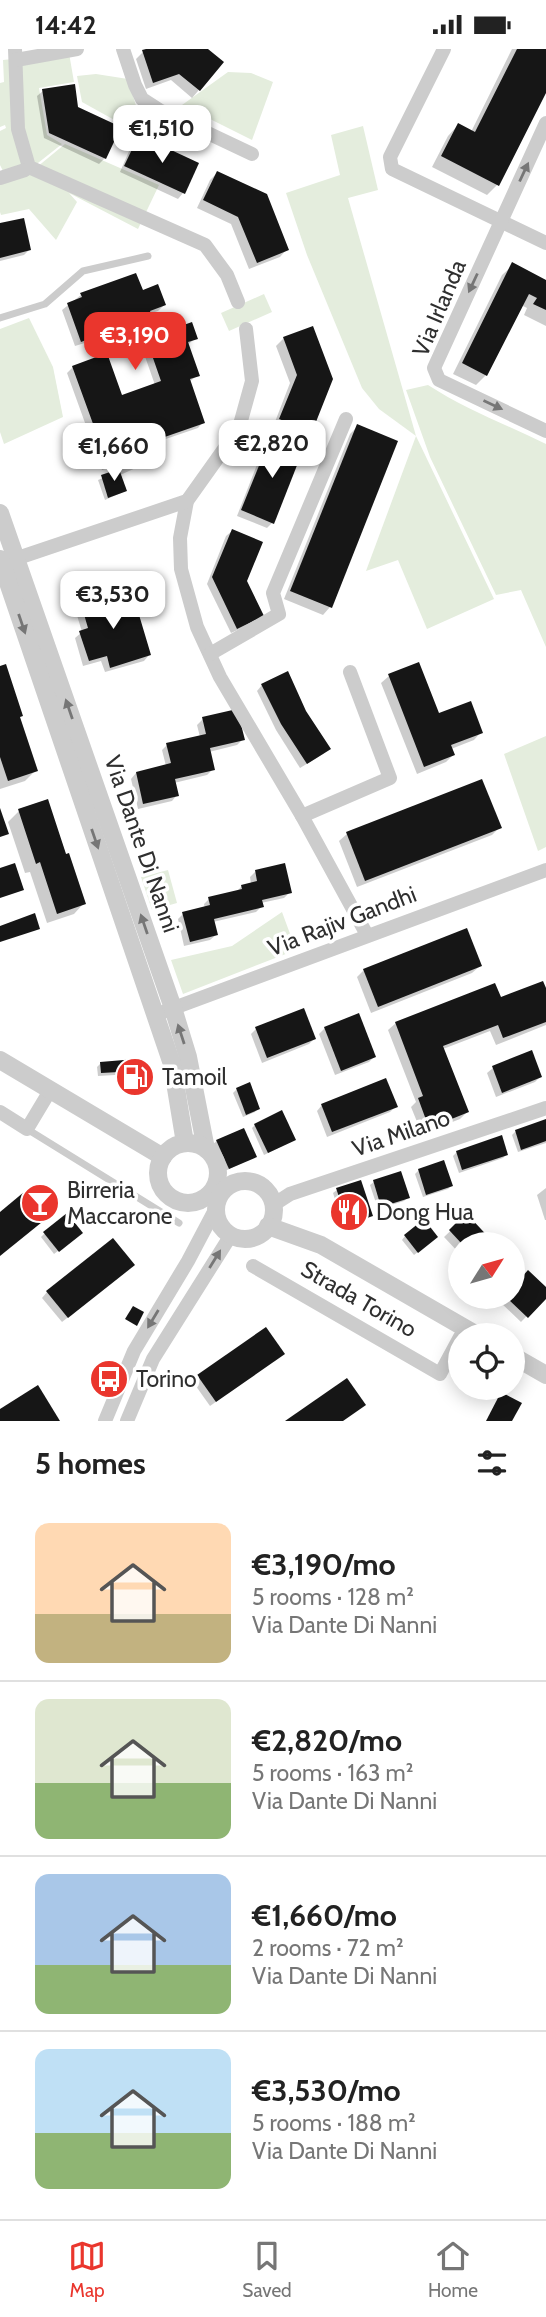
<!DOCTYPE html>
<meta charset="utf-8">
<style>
:root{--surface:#fff;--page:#f6f6f6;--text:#222;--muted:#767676;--line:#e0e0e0;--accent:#ea362d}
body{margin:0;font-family:Cabin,sans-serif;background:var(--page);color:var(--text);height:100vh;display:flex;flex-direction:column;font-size:26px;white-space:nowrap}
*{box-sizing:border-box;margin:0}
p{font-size:23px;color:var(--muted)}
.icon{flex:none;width:38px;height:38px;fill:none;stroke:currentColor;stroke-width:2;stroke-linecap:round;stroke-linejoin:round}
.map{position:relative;height:1372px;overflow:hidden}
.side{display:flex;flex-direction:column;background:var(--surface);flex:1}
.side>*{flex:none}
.needle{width:46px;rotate:53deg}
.fabs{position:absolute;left:448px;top:1183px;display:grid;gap:14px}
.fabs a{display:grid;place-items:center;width:77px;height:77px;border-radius:50%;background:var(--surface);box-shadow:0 4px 18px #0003;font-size:35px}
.price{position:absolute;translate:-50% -60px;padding:0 16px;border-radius:14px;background:#fff;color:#222;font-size:23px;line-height:46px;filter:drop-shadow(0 2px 4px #0008)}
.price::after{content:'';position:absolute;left:50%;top:42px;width:21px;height:16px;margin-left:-10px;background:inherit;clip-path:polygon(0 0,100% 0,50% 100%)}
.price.selected{background:var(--accent);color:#fff}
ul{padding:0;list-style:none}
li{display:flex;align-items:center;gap:21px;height:175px;padding:0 35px}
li+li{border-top:2px solid var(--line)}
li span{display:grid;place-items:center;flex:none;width:196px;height:140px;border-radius:14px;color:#555}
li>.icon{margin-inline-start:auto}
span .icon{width:84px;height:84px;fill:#fffc;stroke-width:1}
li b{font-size:30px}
h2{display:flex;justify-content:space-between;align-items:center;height:84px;padding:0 35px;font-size:30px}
.status{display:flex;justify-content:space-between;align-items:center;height:49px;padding:0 35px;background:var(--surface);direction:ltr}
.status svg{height:19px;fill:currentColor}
.menu{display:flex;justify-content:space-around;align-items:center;height:98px;border-top:2px solid var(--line);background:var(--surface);font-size:19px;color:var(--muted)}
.menu a{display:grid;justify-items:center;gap:4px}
.menu .selected{color:var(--accent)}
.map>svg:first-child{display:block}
.green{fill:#e4eddd}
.shadow{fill:#0003}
.building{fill:#161616}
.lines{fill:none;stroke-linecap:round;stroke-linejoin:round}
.service{stroke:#ccc;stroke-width:7}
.minor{stroke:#ccc;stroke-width:14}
.tertiary{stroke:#ccc;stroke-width:18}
.oneway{fill:#767676}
.labels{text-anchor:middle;stroke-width:7;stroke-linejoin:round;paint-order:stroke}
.street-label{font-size:23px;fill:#2f2f2f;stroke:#fff}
.poi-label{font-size:23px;fill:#2f2f2f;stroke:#fff;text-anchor:start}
</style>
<div class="status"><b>14:42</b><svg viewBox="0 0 49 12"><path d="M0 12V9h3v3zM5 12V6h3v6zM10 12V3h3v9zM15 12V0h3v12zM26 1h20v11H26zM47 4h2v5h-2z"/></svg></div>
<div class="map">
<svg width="546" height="1372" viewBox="0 0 546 1372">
<rect width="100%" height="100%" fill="#fff"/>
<g class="green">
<polygon points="69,4 74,33 39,39 47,86 62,95 24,125 31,123 65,95 159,136 138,180 69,144 77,153 56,191 29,160 1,166 0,163 0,136 21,127 4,124 0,116 0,82 6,79 5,76 0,78 0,34 4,33 3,11"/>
<polygon points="228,23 251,24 273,33 252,91 182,56"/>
<polygon points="96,25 128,30 137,60 127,78 82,53 77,27"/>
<polygon points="363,77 378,141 348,149 416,387 494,550 427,580 398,511 366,522 416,387 379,360 362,339 307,206 286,144 340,126 331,86"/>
<polygon points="264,245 272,263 229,282 221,264"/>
<polygon points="29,269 53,318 63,368 4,395 0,383 0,280"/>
<path d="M428 336C465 360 507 376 546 395V598L521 541 496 546 430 408 406 341Z"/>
<polygon points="546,687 546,798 538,802 504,705"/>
<polygon points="168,821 177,854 152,861 141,828"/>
<polygon points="282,863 296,901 183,945 171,911 232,897"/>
</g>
<g class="shadow">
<polygon points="151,0 205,0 222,14 192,49 171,31 146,40 136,10 143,3"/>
<polygon points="512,0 546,0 546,40 497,136 487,146 432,118 448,87 458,76 471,83"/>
<polygon points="43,42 105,109 99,115 44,89 37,47"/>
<polygon points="139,88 197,115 183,144 178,150 120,123 133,93"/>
<polygon points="217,124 287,200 280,208 249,220 231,175 197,159 210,131"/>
<polygon points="0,176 29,201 24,206 0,212"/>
<polygon points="513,216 546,233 546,277 524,266 527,259 521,256 486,326 476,336 453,325 502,226"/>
<polygon points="142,243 164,256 158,262 149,265 149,272 155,288 196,289 187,296 198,326 189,333 203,373 198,379 157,393 150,400 141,403 144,413 138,418 120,426 125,442 105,451 98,431 121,421 118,416 102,421 67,324 73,318 121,348 155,336 135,279 92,295 91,292 75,297 62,261 81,246"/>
<polygon points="312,279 310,382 303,390 273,378 290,334 276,297 284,289"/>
<polygon points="357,378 330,558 323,566 284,550 350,385"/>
<polygon points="271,389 272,474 267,479 237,467 265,395"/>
<polygon points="232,482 257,572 231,584 207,535 226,487"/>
<polygon points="82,557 126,564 149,606 144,612 105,623 101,612 83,617 75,589 82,583 76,563"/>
<polygon points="0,619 36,721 25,732 0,740"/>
<polygon points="389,627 438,667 481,683 474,691 451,700 453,706 446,713 417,725 381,634"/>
<polygon points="262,636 304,663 329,699 323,705 300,719 276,681 257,642"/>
<polygon points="203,670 243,690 237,696 209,703 213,720 207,726 174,734 177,746 172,752 138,760 131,730 136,724 166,717 162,701 167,696 200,688 197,676"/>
<polygon points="47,753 84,854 74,865 47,874 30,823 25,824 8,773 19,762"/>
<polygon points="500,778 492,786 357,838 339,792 347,785"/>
<polygon points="255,823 290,843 284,849 261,854 262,857 256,863 213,873 216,886 210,891 184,897 178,870 183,865 205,860 204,855 209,850 236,843 242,837 251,835 250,828"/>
<polygon points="480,917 472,924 371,964 357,928 364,921"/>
<polygon points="546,944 546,976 496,996 490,982 443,1000 467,1063 460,1070 422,1085 411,1058 416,1053 388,981 396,974 500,951"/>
<polygon points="325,979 374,1008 369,1013 335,1026 319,985"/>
<polygon points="256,980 314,990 309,995 262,1014 251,985"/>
<polygon points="531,1004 540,1028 535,1033 496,1048 487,1024 493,1019"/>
<polygon points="101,1014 135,1021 132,1025 98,1027 97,1018"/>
<polygon points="237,1040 258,1060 255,1063 243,1068 233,1044"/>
<polygon points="322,1056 396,1057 390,1063 327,1088 317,1062"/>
<polygon points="546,1074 546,1094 518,1103 512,1086 516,1082"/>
<polygon points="255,1076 294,1091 264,1106 252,1079"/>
<polygon points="217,1092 255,1108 225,1122 213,1095"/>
<polygon points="457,1103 506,1106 503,1109 459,1124 453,1107"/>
<polygon points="419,1121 451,1137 448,1140 423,1148 415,1125"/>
<polygon points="400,1124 408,1148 404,1152 378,1160 370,1136 374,1133"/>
<polygon points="546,1139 546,1171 545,1171 537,1146"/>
<polygon points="337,1141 371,1167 367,1170 344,1178 333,1144"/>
<polygon points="466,1167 493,1195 460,1195 460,1205 444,1188"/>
<polygon points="44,1185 77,1187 54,1205 41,1188"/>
<polygon points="405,1187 433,1191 414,1206 402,1191"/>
<polygon points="127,1222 62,1273 42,1249 47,1243"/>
<polygon points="528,1224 546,1240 546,1247 521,1273 500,1253 505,1248 513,1248 513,1240"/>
<polygon points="277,1310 210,1357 193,1333 198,1327"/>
</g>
<g class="building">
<polygon points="146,0 208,0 224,13 200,42 179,25 153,34 142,1"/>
<polygon points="517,0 546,0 546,44 499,137 441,107 458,74 475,83"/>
<polygon points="75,35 78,58 121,78 106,110 49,84 42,40"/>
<polygon points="139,86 199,114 185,145 124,117"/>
<polygon points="217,122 267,145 289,201 257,214 238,168 203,151"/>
<polygon points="24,169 31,201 0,209 0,174"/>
<polygon points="512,213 546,231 546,261 533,255 537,249 529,245 487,327 462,314"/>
<polygon points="136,224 143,241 158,235 166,256 150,262 153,270 150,272 156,286 192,273 198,290 188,293 200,327 190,330 205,374 156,391 158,395 141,401 146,413 128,420 124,411 108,416 72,317 107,304 122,346 161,332 146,289 141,275 97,290 96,287 81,293 67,254 82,248 80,244"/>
<polygon points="313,277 333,330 312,383 279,370 297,326 283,288"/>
<polygon points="357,375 398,392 332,559 290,542"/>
<polygon points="271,387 303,401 274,475 241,461"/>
<polygon points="119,420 127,442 108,449 101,426"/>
<polygon points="232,480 263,493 247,532 264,567 237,580 212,528"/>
<polygon points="122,543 127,562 137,559 151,606 110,619 107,607 89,612 79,582 88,579 81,555"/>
<polygon points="419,613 439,664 471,652 483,684 451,696 455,706 424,718 388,625"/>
<polygon points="6,615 23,667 20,668 38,722 8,732 0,708 0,617"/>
<polygon points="288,622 306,662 331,700 307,715 281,675 261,635"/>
<polygon points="237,660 245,691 210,699 215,721 175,730 179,747 143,755 136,723 171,714 166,694 206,685 202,668"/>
<polygon points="482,730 502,779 365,832 346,783"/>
<polygon points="48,750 66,805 69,804 86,855 57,865 40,813 36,815 18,760"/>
<polygon points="0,759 9,785 0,788"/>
<polygon points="15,814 24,841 0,849 0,819"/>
<polygon points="285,814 292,844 262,851 264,858 214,870 218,886 190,893 182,863 210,856 208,848 242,840 241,836 257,832 255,821"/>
<polygon points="35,864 40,880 0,893 0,877"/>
<polygon points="467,879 482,917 378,958 363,920"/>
<polygon points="543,932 546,939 546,973 503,989 498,976 443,997 469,1063 429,1079 418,1049 423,1047 395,973 495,934 501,948"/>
<polygon points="304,959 316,990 267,1009 255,978"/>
<polygon points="359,964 376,1008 341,1022 324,978"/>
<polygon points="532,1001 542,1028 502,1044 492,1017"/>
<polygon points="136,1010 137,1022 101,1024 100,1013"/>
<polygon points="386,1029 398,1058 332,1083 321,1055"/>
<polygon points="250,1033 260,1060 246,1066 236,1039"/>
<polygon points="282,1061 296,1091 268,1104 254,1075"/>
<polygon points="546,1070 546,1092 521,1101 515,1081"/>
<polygon points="244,1079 257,1108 229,1120 216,1091"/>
<polygon points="502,1086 508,1106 462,1121 456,1102"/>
<polygon points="444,1111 453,1137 426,1146 418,1120"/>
<polygon points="401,1122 410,1149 381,1158 373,1131"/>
<polygon points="361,1131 373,1167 348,1175 336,1139"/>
<polygon points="30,1138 52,1165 0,1207 0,1163"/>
<polygon points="67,1164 83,1184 59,1203 43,1183"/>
<polygon points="466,1164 495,1195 462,1195 449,1181"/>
<polygon points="424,1170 438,1188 418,1204 404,1186"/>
<polygon points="113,1189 135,1216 68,1269 46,1242"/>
<polygon points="528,1221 546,1238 546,1250 528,1269 506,1248 513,1248 513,1238"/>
<polygon points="133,1257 144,1263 137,1277 125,1270"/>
<polygon points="266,1278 285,1305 216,1353 197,1326"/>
<polygon points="347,1329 366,1356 343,1372 285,1372"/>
<polygon points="38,1336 60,1372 0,1372 0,1360"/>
<polygon points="501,1343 522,1354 512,1372 486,1372"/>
</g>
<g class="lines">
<g class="service">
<polyline points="0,269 45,255 83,222 148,207"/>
<polyline points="27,1080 179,1174"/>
</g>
<g class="minor">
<polyline points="15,0 18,80 29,118 205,196 227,226 238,253"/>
<polyline points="123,0 135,36 142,50 159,61 252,105"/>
<polyline points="444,0 390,108 392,120 546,194"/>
<polyline points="16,11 77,0"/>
<polyline points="546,74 434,319 439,331 546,382"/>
<polyline points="0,129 25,121"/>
<polyline points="246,280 252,332 239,379 187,452 180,489 181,520 197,578 220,628 302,767 367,886"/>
<polyline points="6,513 187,452"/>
<polyline points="210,605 279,565 273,544 346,370"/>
<polyline points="302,767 390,729 350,623"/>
<polyline points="155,966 546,821"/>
<polyline points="0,1063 27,1080 51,1040"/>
<polyline points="273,1156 290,1145 546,1059"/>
<polyline points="253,1217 440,1325 460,1288"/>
<polyline points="105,1372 134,1302 188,1212 216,1159"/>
<polyline points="127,1372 153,1310 231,1186"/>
</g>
<g class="tertiary">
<polyline points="0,464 173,959 188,1008 206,1100"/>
<polyline points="0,510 172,1015 185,1094"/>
<polyline points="0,1011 163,1108"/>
<circle cx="188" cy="1124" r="30"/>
<circle cx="245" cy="1161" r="29"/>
<polyline points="268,1177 321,1196 477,1286"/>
<polyline points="513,1307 546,1326"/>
</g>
</g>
<defs><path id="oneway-solid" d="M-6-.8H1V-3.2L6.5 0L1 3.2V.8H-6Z" transform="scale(1.75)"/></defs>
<g class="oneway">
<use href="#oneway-solid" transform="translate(524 123) rotate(-65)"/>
<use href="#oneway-solid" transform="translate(473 234) rotate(115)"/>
<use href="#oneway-solid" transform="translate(493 356) rotate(25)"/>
<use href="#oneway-solid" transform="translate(22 575) rotate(71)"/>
<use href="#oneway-solid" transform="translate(69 660) rotate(-109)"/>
<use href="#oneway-solid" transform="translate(95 790) rotate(71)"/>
<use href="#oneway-solid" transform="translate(144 875) rotate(-109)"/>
<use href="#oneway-solid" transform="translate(181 985) rotate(-108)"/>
<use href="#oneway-solid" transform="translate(215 1210) rotate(-58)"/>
<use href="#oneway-solid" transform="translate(153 1270) rotate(121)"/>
</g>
<defs>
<symbol id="fuel-disc" viewBox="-11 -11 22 22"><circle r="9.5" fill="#ea362d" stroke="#fff"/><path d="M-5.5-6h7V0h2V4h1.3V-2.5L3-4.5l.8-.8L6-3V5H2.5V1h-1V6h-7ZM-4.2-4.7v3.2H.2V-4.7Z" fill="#fff"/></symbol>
<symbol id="bar-disc" viewBox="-11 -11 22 22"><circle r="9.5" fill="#ea362d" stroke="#fff"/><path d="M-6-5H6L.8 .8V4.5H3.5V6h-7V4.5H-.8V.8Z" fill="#fff"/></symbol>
<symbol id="restaurant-disc" viewBox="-11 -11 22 22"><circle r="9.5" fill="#ea362d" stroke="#fff"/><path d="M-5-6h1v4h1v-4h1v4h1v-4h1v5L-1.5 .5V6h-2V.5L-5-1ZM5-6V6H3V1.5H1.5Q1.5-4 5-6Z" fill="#fff"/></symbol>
<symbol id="bus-disc" viewBox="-11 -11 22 22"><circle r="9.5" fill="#ea362d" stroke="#fff"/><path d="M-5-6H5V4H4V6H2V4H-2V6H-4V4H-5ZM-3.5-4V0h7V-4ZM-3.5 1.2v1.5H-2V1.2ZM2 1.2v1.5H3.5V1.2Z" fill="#fff"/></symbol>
</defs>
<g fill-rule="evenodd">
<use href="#fuel-disc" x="113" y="1006" width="44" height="44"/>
<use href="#bar-disc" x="18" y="1132" width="44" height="44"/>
<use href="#restaurant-disc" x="327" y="1141" width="44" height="44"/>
<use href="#bus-disc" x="87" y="1308" width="44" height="44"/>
</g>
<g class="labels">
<g class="street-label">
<text transform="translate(439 259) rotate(-67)" y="8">Via Irlanda</text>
<text transform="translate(142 795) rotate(71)" y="8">Via Dante Di Nanni</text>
<text transform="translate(342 872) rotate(-21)" y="8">Via Rajiv Gandhi</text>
<text transform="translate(401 1084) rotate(-19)" y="8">Via Milano</text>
<text transform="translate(359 1250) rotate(30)" y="8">Strada Torino</text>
</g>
<g class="poi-label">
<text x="162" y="1036">Tamoil</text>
<text x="67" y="1149">Birreria<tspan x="67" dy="26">Maccarone</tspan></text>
<text x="376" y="1171">Dong Hua</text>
<text x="136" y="1338">Torino</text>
</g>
</g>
</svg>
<div class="fabs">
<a><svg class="needle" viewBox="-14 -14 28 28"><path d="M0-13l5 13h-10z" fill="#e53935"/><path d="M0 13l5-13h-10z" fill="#767676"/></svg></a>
<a><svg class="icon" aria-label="locate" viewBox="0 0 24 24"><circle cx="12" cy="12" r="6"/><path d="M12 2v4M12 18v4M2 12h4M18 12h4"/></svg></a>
</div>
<b class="price" style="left:162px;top:116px">€1,510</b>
<b class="price selected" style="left:135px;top:323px">€3,190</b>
<b class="price" style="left:272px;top:431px">€2,820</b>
<b class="price" style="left:114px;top:434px">€1,660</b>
<b class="price" style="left:113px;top:582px">€3,530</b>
</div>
<section class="side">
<h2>5 homes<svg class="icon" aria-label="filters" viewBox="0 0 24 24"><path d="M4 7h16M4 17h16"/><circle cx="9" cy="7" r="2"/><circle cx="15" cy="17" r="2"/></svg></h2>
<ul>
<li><span style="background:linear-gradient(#ffd9b3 65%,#c2b280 0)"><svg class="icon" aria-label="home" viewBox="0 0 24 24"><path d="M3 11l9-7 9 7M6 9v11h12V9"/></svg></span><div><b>€3,190/mo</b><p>5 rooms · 128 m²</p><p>Via Dante Di Nanni</p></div></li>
<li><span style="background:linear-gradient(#dfe7d0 60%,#8fb573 0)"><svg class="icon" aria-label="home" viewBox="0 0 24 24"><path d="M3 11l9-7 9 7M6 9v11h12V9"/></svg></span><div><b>€2,820/mo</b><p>5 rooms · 163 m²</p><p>Via Dante Di Nanni</p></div></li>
<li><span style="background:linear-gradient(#a9c7e8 65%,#8fb573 0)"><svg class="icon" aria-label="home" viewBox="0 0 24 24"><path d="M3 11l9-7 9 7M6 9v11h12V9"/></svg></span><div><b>€1,660/mo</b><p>2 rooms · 72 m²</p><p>Via Dante Di Nanni</p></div></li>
<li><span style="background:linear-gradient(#bfe0f5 60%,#8fb573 0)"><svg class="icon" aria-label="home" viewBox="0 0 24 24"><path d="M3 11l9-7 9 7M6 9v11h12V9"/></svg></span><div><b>€3,530/mo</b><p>5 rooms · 188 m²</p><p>Via Dante Di Nanni</p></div></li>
</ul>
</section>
<nav class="menu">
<a class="selected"><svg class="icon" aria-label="map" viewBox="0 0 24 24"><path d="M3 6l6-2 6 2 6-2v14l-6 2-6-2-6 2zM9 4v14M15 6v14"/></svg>Map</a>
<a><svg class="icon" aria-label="saved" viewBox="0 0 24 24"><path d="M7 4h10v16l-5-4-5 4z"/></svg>Saved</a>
<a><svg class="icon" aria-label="home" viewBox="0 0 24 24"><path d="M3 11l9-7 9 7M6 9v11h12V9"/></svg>Home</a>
</nav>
